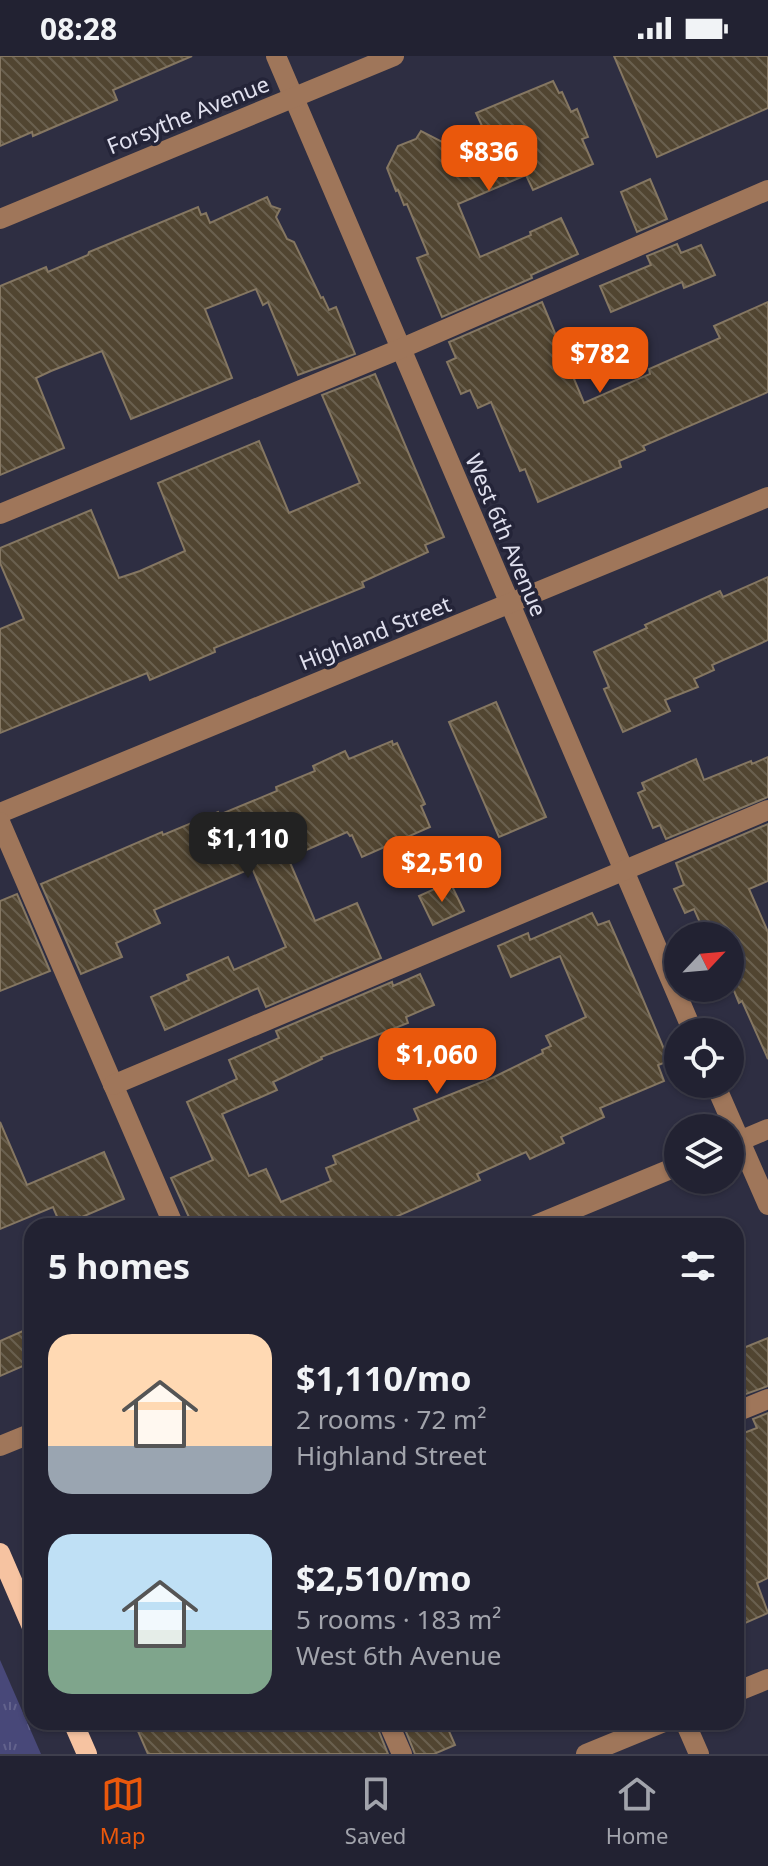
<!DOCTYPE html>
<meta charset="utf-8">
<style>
:root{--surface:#222232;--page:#2a2a3a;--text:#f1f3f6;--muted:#a2a4ac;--line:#3f3f4d;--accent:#ea580c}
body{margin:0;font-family:"Noto Sans",sans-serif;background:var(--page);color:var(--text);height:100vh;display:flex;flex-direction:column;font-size:30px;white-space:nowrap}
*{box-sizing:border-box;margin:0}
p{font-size:26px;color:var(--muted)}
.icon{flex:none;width:44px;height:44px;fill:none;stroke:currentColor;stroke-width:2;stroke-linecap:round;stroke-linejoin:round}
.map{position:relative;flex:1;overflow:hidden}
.panel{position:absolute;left:24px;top:1162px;width:720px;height:512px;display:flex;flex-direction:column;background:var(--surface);border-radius:24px;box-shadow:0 2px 6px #0004,0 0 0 2px var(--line)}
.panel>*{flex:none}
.needle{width:52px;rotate:64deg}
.buttons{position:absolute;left:664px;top:866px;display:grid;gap:16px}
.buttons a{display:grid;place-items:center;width:80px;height:80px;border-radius:50%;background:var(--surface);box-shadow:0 2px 6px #0004,0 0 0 2px var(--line);font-size:40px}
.price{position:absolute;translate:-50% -68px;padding:0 18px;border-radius:16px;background:var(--accent);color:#fff;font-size:26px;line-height:52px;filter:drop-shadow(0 2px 4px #0008)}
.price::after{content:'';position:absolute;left:50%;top:48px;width:24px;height:18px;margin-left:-12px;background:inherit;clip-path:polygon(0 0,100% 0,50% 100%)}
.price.on{background:#222;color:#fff}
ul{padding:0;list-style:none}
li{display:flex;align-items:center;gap:24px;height:200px;padding:0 24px}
li span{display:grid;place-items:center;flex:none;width:224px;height:160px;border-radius:24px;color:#555}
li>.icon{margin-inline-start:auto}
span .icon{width:96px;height:96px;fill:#fffc;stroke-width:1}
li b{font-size:34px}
h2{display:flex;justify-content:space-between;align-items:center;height:96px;padding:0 24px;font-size:34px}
.status{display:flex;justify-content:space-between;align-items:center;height:56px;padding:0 40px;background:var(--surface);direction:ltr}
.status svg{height:22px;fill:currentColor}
.tab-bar{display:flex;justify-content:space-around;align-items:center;height:112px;border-top:2px solid var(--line);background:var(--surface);font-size:22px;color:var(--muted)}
.tab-bar a{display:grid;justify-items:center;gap:4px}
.tab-bar .on{color:var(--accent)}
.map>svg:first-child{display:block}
.park{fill:url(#park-tufts)}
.building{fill:url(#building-back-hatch);stroke:#857762;stroke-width:2}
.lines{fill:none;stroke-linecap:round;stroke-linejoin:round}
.minor{stroke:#9f765a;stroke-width:20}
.major{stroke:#f6c3a1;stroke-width:20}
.labels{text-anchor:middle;stroke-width:7;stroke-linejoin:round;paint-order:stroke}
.street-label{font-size:22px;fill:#e0e0ee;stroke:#242438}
</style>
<div class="status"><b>08:28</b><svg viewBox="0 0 49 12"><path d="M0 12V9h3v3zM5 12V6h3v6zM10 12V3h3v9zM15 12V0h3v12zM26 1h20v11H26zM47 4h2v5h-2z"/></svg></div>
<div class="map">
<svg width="768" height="1698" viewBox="0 0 768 1698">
<defs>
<pattern id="park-tufts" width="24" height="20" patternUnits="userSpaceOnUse" patternTransform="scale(2)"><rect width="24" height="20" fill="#484879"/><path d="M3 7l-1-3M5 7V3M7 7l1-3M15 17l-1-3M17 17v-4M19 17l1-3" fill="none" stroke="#62628c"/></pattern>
<pattern id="building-back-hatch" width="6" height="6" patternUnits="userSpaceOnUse" patternTransform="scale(2)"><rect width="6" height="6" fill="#514531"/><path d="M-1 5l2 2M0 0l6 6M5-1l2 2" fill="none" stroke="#6a604f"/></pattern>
</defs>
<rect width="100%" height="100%" fill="#2e2e42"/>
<polygon class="park" points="0,1604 41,1698 0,1698"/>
<g class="building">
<polygon points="0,0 192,0 113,34 117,44 33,80 32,76 0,90"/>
<polygon points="614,0 768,0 768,52 657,101"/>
<polygon points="553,25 559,37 562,36 571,56 577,53 588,81 582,83 593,108 533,134 526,119 458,148 480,201 531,179 530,176 561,162 578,198 531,219 532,222 442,261 417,202 428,198 407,148 404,149 398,134 396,135 387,112 398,90 416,83 421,75 446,88 483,72 476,57"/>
<polygon points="650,123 667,163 637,176 621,136"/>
<polygon points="267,141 271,150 280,153 276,161 287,183 294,186 321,242 323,241 329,254 336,251 355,298 298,319 268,246 263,249 256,233 205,253 232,322 131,363 102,295 51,315 36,322 64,392 0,419 0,230 46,211 48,216 88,199 89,196 198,151 201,159 206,157 210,167"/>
<polygon points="677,188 681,197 701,189 715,219 684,232 682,226 611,256 600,230 651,209 647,200"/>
<polygon points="542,246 584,347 650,318 649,313 720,282 714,270 768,246 768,336 643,390 645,394 619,405 621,411 538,446 525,413 520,415 491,346 478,352 470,334 461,338 447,306 456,302 449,286"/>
<polygon points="375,318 444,481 425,489 428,496 362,526 364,531 214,592 215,596 150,624 147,617 0,677 0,573 24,563 0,507 0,492 91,454 119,522 140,515 185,495 158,427 259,385 289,457 360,427 322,339"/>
<polygon points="768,521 768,584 712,609 714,614 694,623 698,631 665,644 670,655 623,676 604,633 609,631 594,596 647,572 645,569 720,535 723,541"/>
<polygon points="496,646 546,761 499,781 449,666"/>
<polygon points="392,685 393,689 397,687 425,748 421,750 430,771 362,801 352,779 350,780 347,776 288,802 315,865 357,847 381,902 266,951 258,932 165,974 151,941 189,924 187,919 228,901 234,914 286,891 252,812 154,854 160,867 116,887 122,901 81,918 41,828 162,776 163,779 218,756 219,759 277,735 276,731 315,715 313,710 345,695 349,703"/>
<polygon points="768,701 768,741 666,783 660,769 653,772 638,737 645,734 642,727 696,703 704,724 751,705 752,708"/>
<polygon points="768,768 768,825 749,833 768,876 768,1003 742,945 739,947 730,925 730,880 706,880 694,853 685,857 674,833 684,829 676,807"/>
<polygon points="450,826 464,855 433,869 419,840"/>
<polygon points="17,838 50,915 0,935 0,845"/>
<polygon points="592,857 598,869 609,865 634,922 669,1005 658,1009 664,1025 600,1052 604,1061 561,1081 564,1087 530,1103 526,1096 477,1118 480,1124 393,1162 396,1170 193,1170 171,1122 213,1104 187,1046 237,1023 229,1004 279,982 276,975 392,926 393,930 420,918 434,949 406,961 408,967 321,1001 322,1003 273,1026 277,1034 222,1058 249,1120 266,1113 281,1146 331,1125 326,1112 336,1108 333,1100 419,1064 414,1053 492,1022 543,997 542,994 551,990 546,980 586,961 560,900 511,921 498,890 528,877 530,884"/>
<polygon points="0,1066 27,1129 104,1096 124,1143 61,1170 53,1151 0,1173"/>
<polygon points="32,1271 32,1306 0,1320 0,1285"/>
<polygon points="768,1282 768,1330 743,1339 736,1322 736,1295"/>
<polygon points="768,1357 768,1522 757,1527 768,1557 736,1571 736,1380 757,1372 753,1363"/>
<polygon points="134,1666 375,1666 388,1698 148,1698"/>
<polygon points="402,1666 445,1666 455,1689 434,1698 415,1698"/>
</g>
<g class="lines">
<g class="minor">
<polyline points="276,0 693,976"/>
<polyline points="0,163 394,0"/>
<polyline points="0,458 400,293 768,134"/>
<polyline points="0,757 768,441"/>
<polyline points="0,766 174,1170"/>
<polyline points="715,1028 768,1149"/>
<polyline points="113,1029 768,754"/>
<polyline points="730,1089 768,1073"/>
<polyline points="533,1170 678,1110"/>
<polyline points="736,1356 768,1343"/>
<polyline points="0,1390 32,1377"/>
<polyline points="736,1636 768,1623"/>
<polyline points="388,1666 402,1698"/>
<polyline points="685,1666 699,1698"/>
<polyline points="586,1698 664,1666"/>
</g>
<g class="major">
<polyline points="0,1497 32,1571"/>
<polyline points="73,1666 87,1698"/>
</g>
</g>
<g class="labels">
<g class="street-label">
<text transform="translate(188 59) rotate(-22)" y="8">Forsythe Avenue</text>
<text transform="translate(506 479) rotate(67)" y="8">West 6th Avenue</text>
<text transform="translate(375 577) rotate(-22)" y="8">Highland Street</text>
</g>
</g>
</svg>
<div class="buttons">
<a><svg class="needle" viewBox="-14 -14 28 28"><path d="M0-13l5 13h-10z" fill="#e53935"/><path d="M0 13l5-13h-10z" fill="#a2a4ac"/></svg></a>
<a><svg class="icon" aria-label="locate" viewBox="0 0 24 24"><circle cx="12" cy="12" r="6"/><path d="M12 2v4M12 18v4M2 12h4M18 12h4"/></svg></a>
<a><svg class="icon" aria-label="layers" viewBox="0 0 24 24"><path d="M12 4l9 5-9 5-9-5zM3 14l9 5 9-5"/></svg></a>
</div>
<b class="price" style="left:489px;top:137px">$836</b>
<b class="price" style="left:600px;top:339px">$782</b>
<b class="price on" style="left:248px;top:824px">$1,110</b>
<b class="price" style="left:442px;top:848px">$2,510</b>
<b class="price" style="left:437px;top:1040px">$1,060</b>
<section class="panel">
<h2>5 homes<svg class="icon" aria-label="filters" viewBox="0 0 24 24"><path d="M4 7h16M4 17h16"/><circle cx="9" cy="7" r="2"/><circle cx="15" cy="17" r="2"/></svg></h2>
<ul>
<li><span style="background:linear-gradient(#ffd9b3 70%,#9aa5b1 0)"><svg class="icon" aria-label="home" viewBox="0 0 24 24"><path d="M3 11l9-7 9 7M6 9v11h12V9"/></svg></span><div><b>$1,110/mo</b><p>2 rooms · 72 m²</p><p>Highland Street</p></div></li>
<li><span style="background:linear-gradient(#bfe0f5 60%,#7fa58c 0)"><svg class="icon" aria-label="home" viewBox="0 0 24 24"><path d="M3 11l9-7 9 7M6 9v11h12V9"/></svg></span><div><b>$2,510/mo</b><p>5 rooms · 183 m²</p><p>West 6th Avenue</p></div></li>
</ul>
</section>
</div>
<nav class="tab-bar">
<a class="on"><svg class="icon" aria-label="map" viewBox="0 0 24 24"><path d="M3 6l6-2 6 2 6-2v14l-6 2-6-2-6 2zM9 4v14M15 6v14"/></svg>Map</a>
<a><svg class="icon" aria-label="saved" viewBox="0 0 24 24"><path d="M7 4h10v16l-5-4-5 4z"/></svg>Saved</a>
<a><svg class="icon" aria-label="home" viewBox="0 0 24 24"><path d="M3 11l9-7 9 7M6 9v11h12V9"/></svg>Home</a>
</nav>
